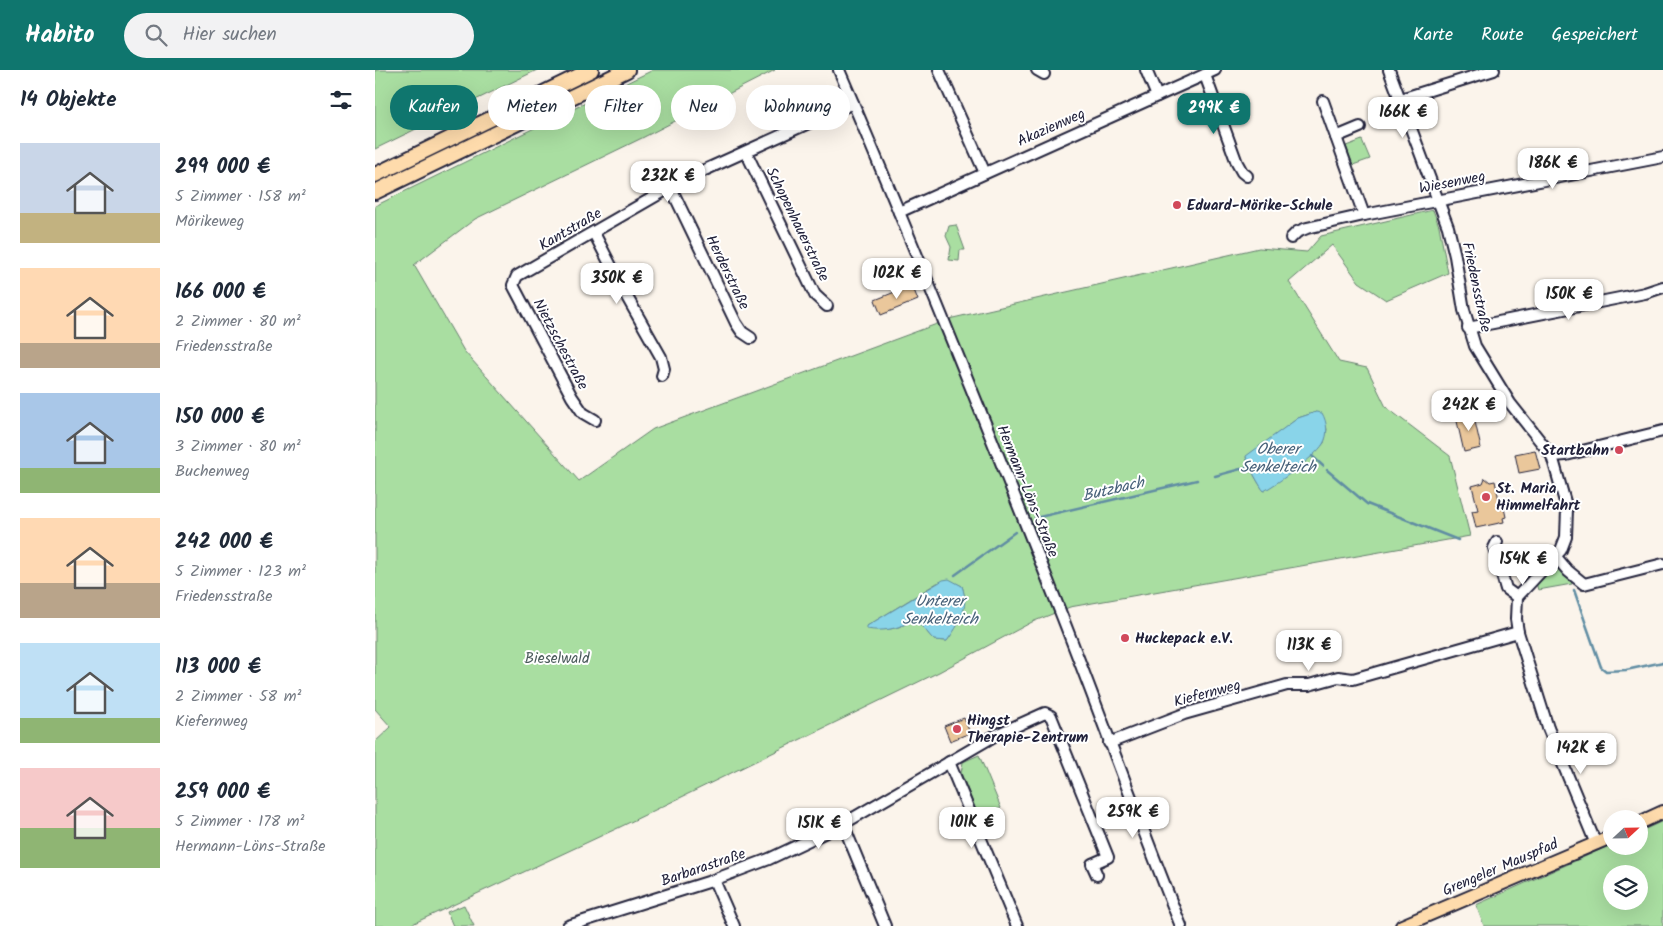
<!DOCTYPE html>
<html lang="de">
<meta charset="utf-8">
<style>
:root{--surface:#fff;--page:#f2f2f3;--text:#1f2937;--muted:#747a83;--accent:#0f766e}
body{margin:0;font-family:Kalam,sans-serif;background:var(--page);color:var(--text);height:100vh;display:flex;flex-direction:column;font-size:19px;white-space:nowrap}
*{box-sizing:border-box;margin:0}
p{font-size:16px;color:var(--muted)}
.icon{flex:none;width:28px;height:28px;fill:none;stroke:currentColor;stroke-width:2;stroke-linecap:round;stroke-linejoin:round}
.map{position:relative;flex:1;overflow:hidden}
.details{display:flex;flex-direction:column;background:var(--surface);width:375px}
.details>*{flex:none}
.banner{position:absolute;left:15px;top:15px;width:475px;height:45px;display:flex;gap:10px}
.needle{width:32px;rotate:68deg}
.controls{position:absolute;left:1228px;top:740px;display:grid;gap:10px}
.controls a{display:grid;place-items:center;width:45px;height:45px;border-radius:50%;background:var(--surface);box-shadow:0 5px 20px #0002;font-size:25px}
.price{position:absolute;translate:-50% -42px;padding:0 11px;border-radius:10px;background:#fff;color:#222;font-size:16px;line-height:32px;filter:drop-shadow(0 1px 2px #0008)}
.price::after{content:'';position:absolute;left:50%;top:30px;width:15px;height:11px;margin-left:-8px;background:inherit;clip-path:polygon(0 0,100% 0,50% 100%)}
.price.selected{background:var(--accent);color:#fff}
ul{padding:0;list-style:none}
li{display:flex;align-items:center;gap:15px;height:125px;padding:0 20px}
li span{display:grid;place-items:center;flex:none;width:140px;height:100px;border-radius:0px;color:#555}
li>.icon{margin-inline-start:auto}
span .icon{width:60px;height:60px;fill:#fffc;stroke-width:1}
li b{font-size:21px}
h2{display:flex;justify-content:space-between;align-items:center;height:60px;padding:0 20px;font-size:21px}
.tag{padding:0 18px;border-radius:22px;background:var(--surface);box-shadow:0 5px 20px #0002;font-size:18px;line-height:45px}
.tag.selected{background:var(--accent);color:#fff}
header{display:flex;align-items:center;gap:30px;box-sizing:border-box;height:70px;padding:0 25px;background:var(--accent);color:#fff}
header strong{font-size:24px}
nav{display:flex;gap:28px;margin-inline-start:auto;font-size:18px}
.search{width:350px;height:45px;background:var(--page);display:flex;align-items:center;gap:12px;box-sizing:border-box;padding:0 18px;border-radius:28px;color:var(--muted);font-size:19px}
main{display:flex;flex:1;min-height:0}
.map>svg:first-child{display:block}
.green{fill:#a9dea1;stroke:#66806e;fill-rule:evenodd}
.water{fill:#89d4e9;stroke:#608da3}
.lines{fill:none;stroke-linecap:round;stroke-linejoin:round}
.stream{stroke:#608da3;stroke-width:2.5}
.building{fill:#eac79b;stroke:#22223b}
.minor-casing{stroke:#22223b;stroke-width:14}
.major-casing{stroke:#22223b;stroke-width:16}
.highway-casing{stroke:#22223b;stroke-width:18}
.minor{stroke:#fff;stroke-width:10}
.major{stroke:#fedbac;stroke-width:12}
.highway{stroke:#fedbac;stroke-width:14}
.poi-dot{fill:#d1495b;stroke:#fff;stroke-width:2}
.labels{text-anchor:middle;stroke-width:4;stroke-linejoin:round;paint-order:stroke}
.street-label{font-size:15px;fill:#22223b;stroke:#fff}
.poi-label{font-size:15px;font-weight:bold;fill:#22223b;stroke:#fff;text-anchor:start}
.park-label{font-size:15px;fill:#4a5a5a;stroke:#fff}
.water-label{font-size:16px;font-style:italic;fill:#466078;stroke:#fff}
</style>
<header>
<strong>Habito</strong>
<div class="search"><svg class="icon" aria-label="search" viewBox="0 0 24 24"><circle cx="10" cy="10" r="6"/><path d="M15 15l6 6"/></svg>Hier suchen</div>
<nav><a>Karte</a><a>Route</a><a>Gespeichert</a></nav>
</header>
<main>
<section class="details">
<h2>14 Objekte<svg class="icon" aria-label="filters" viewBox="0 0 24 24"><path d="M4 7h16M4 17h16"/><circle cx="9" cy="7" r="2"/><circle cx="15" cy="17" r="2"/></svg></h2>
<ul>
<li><span style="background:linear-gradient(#c9d6e8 70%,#c2b280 0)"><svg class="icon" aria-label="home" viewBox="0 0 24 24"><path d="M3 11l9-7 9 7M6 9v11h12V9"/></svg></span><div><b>299 000 €</b><p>5 Zimmer · 158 m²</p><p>Mörikeweg</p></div></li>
<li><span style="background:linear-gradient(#ffd9b3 75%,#b9a48a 0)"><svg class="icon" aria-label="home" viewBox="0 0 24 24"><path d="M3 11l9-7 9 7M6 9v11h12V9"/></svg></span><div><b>166 000 €</b><p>2 Zimmer · 80 m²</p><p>Friedensstraße</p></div></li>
<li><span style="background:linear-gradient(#a9c7e8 75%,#8fb573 0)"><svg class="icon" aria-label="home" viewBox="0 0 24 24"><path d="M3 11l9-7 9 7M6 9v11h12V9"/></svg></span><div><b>150 000 €</b><p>3 Zimmer · 80 m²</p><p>Buchenweg</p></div></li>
<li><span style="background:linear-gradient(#ffd9b3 65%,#b9a48a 0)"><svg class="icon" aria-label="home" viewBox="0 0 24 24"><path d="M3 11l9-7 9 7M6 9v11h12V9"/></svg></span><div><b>242 000 €</b><p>5 Zimmer · 123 m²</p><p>Friedensstraße</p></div></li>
<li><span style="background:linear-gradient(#bfe0f5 75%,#8fb573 0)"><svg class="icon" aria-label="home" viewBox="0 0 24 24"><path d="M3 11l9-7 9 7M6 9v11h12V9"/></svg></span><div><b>113 000 €</b><p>2 Zimmer · 58 m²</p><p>Kiefernweg</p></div></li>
<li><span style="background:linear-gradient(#f6c9c9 60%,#8fb573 0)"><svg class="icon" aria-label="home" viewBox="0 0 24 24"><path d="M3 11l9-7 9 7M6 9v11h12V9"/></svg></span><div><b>259 000 €</b><p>5 Zimmer · 178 m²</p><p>Hermann-Löns-Straße</p></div></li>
</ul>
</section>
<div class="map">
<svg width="1288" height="856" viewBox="0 0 1288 856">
<rect width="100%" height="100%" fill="#fbf4eb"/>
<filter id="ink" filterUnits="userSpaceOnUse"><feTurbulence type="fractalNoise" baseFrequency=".02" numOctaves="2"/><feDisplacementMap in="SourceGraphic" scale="10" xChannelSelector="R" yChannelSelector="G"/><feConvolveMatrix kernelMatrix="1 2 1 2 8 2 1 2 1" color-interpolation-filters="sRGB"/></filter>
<g filter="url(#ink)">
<g class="green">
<polygon points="0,0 162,0 0,79"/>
<path d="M278 0H400L267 68 100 149 39 195 89 281 204 411 278 359 578 248 884 178 932 182 946 166 1058 140 1064 156 1073 203 1011 230 984 212 957 175 914 212 964 292 992 298 1011 337 1075 386 1095 466 695 537 657 552 564 602 243 758 33 856H0V672L16 657 0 639V136ZM941 342 952 359 949 373 937 386 889 421C885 417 872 393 871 387L923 348ZM574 510 587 516C594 537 583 555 572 571L559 570C551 562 548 554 536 551 522 560 507 562 492 556L562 513Z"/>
<polygon points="987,70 995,89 978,95 971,76"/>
<polygon points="581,155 590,180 585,180 584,191 574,190 576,177 571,166 574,156"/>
<polygon points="1175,498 1184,500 1196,509 1197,514 1163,520 1161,513"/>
<polygon points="604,685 626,738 604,748 586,703 588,692"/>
<path d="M1288 751V856H1109L1101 835 1236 775 1264 776V762ZM1236 804H1264V831H1236Z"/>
<polygon points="89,835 99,856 78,856 72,842"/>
</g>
<g class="water">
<path d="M941 342 947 343C952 352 954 364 948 374 940 387 903 413 889 421 885 417 872 393 871 386L923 348Z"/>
<path d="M574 509 587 516C595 539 584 554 572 571L559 570C551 562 548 554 536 551 523 559 507 562 492 559V556L568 510Z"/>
</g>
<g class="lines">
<g class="stream">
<polyline points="937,386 948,396"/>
<polyline points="952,400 992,434 1083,470"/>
<polyline points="840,406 873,397"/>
<polyline points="660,448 822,410"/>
<polyline points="580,505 640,462"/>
<polyline points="1199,520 1226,597 1231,601 1251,600 1288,592"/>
</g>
</g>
<g class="building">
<polygon points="537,215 543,230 506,245 500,230"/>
<polygon points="1098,343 1106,378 1089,382 1081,347"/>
<polygon points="1160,380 1165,399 1144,403 1140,384"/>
<polygon points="1110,408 1115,412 1120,411 1126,439 1129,438 1131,447 1128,448 1129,452 1101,458 1097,441 1103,440 1097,416 1108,413"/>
<polygon points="589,648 595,663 575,671 569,656"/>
</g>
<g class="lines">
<defs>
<g id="minor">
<path d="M464 0C540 177 612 356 683 536 725 642 763 750 806 856"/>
<polyline points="564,0 610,103"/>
<polyline points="662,0 669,4"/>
<polyline points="771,0 782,26"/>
<polyline points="1014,0 1073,157 1080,186 1089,240 1100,276 1135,333 1177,386 1192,439 1191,467 1186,480 1142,527"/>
<polyline points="830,5 862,93 867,102 872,106"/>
<polyline points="1026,29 1119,0"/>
<polyline points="948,31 989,145"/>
<polyline points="961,67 985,57"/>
<polyline points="371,82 440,225 452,236"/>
<polyline points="296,118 361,253 367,262 376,268"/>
<polyline points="524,142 840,0"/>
<polyline points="219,163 252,227 286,287 289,299 287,306"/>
<polyline points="916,168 922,162 932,158 989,145 1288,87"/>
<polyline points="1093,258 1270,223 1288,217"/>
<polyline points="220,350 208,343 197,327 138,215 142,206 312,108 478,33"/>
<polyline points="1177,386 1191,385 1288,361"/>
<polyline points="1122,472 1119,478 1131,519 1142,527 1141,549 1143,562 1173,658 1221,774"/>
<polyline points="1181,487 1193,501 1209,514 1288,494"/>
<polyline points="734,673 809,644 912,615 934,615 963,607 978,609 1143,562"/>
<polyline points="574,692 642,856"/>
<polyline points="468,754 510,856"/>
<polyline points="339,810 359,856"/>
<polyline points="193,856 333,812 394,789 468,754 621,665 670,643 676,646 733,787 717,794 722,805"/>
</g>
<g id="major">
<polyline points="1264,753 1288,742"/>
<polyline points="1027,856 1236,767"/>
</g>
<g id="highway">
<polyline points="0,105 216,0"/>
<polyline points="0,122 252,0"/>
</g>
</defs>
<use href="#minor" class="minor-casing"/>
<use href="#major" class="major-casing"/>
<use href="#highway" class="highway-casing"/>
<use href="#minor" class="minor"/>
<use href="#major" class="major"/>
<use href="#highway" class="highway"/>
</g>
</g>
<g class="poi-dot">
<circle cx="802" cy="135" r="5"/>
<circle cx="1244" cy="380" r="5"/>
<circle cx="1111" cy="427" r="5"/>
<circle cx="750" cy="568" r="5"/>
<circle cx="582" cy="659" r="5"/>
</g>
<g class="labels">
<g class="street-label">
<text transform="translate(676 57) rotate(-24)" y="5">Akazienweg</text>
<text transform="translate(1077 112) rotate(-11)" y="5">Wiesenweg</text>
<text transform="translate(423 154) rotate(64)" y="5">Schopenhauerstraße</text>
<text transform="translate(195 159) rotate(-30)" y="5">Kantstraße</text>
<text transform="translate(353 202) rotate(64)" y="5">Herderstraße</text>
<text transform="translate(1102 217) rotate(78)" y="5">Friedensstraße</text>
<text transform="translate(186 274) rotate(62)" y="5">Nietzschestraße</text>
<text transform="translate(653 421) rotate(68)" y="5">Hermann-Löns-Straße</text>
<text transform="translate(832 623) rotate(-15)" y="5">Kiefernweg</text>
<text transform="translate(328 797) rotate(-19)" y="5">Barbarastraße</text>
<text transform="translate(1125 797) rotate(-23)" y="5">Grengeler Mauspfad</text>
</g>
<g class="poi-label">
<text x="812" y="140">Eduard-Mörike-Schule</text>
<text x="1234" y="385" text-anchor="end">Startbahn</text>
<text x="1121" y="423">St. Maria<tspan x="1121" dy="17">Himmelfahrt</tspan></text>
<text x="760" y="573">Huckepack e.V.</text>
<text x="592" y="655">Hingst<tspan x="592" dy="17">Therapie-Zentrum</tspan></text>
</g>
<g class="park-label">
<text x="182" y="593">Bieselwald</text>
</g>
<g class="water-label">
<text x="903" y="384">Oberer<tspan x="903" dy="18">Senkelteich</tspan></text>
<text transform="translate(738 418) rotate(-13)" y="6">Butzbach</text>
<text x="565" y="536">Unterer<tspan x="565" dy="18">Senkelteich</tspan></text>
</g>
</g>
</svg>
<div class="controls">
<a><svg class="needle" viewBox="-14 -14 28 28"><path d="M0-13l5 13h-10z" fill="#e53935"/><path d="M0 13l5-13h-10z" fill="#747a83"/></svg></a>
<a><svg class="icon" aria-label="layers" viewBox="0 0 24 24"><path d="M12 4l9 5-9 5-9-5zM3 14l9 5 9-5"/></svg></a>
</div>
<b class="price selected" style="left:839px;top:65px">299K €</b>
<b class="price" style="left:1028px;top:69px">166K €</b>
<b class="price" style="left:1178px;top:120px">186K €</b>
<b class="price" style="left:293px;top:133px">232K €</b>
<b class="price" style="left:522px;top:230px">102K €</b>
<b class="price" style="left:242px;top:235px">350K €</b>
<b class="price" style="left:1194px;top:251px">150K €</b>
<b class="price" style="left:1094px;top:362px">242K €</b>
<b class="price" style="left:1148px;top:516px">154K €</b>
<b class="price" style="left:934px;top:602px">113K €</b>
<b class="price" style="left:1206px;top:705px">142K €</b>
<b class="price" style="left:758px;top:769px">259K €</b>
<b class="price" style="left:597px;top:779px">101K €</b>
<b class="price" style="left:444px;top:780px">151K €</b>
<div class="banner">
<a class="tag selected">Kaufen</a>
<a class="tag">Mieten</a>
<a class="tag">Filter</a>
<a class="tag">Neu</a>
<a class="tag">Wohnung</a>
</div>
</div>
</main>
